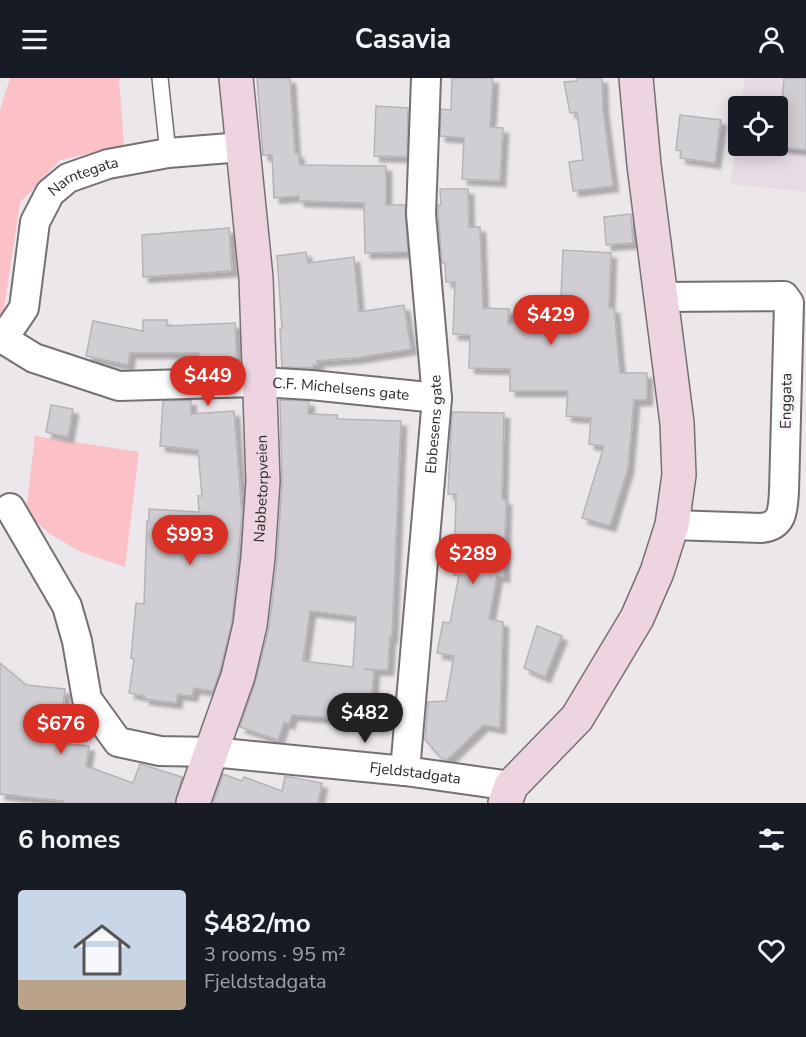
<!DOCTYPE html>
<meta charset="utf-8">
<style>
:root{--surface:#171b24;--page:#20242c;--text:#f1f3f6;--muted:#9ea1a6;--line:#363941;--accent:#d93025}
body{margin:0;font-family:"Nunito Sans",sans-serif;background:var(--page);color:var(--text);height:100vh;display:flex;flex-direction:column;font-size:22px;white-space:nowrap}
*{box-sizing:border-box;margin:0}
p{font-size:20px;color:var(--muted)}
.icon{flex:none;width:33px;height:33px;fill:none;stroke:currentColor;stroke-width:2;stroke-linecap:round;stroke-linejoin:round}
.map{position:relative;height:725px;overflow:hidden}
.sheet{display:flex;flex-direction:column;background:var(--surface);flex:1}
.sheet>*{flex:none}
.controls{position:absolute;left:728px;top:18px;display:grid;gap:12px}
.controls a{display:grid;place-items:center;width:60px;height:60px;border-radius:6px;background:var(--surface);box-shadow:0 3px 15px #0003;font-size:30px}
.price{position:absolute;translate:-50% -51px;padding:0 14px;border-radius:21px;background:var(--accent);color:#fff;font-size:20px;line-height:39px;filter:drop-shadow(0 2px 3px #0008)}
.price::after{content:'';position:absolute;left:50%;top:36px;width:18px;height:14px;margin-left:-9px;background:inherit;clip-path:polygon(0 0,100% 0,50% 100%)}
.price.current{background:#222;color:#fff}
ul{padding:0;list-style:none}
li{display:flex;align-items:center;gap:18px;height:150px;padding:0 18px}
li+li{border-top:2px solid var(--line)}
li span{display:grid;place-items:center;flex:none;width:168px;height:120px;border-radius:6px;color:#555}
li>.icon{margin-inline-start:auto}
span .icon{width:72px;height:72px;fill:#fffc;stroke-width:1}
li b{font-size:26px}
h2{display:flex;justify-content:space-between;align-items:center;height:72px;padding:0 18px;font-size:26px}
header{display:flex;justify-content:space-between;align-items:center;height:78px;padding:0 18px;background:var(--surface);font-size:27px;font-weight:700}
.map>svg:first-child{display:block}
.built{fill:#e7dce6}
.green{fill:#fbc1c7}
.building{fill:#d0cdd3;stroke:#b6b4b9;stroke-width:1.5;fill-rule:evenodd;filter:url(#shadow)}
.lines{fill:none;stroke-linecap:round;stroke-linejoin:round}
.lane-casing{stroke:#757074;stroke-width:18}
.street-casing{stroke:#757074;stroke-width:32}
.secondary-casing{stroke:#757074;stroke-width:36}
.lane{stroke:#fff;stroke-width:15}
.street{stroke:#fff;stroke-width:28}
.secondary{stroke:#eed4e0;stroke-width:33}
.labels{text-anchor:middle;stroke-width:6;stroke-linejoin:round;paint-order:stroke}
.street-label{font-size:15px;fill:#2b292b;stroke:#f9f4f9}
</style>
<header><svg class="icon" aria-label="menu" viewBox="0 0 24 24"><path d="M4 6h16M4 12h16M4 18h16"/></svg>Casavia<svg class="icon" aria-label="person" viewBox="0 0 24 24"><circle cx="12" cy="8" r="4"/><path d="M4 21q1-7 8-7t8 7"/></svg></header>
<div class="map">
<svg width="806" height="725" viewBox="0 0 806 725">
<defs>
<filter id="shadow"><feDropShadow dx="5.5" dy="5.5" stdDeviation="1.5" flood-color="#0004"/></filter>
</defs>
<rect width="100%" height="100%" fill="#ece7eb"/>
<polygon class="built" points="745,0 806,0 806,114 731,106 738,51 738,68 777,68 777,28 741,28"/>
<g class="green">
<polygon points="10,0 119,0 124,68 60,82 20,125 5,224 4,247 0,247 0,32"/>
<polygon points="35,358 139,374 125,489 81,474 50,456 26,435"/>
</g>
<g class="building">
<polygon points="257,0 290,0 295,75 298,75 300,87 386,88 386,127 405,127 408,174 365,175 364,125 299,123 299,118 274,120 272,77 263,77"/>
<polygon points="452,0 493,0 490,49 503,50 500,103 462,101 464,60 440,58 441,31 451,32"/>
<polygon points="577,0 602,0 603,30 613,108 573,113 569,84 583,82 577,34 570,35 564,4 577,3"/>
<polygon points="784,0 806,0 806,72 780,69 780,63 777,62 777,22 782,22"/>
<polygon points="376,28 408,30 407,79 374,78"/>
<polygon points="680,37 721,42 715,85 680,80 681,73 676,72"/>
<polygon points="440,111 468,111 469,149 480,149 483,230 509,231 508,246 560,242 563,172 611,175 609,230 614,230 620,295 647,295 647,322 634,322 628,390 610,448 582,440 604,368 589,366 591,340 566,338 568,313 510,313 510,291 469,290 470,257 453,256 455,204 446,204 445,185 442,185 438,136 438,127 441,127"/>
<polygon points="631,136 633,165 606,167 604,139"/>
<polygon points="229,150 232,193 143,199 142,157"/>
<polygon points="306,174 308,185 354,179 359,234 404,227 411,271 355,280 317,283 318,287 313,287 311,290 282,289 280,251 282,251 277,178"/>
<polygon points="143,242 167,242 167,248 235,245 237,287 199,289 199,275 130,275 128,287 86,278 93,243 143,253"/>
<polygon points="191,322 191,336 234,333 242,436 232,544 220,593 213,613 194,610 192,618 178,616 176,625 144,621 145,618 129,615 134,581 131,580 136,525 144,526 147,443 149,443 149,431 199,434 198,418 202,418 198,372 160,368 163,323"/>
<path d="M280 322 309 323 308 336 337 337V341L401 343 392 559H390L388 592 364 591 374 592 370 643 292 637 289 646 284 644 278 662 240 649 256 602 269 549 277 482 282 404ZM310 533 356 539 353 589 303 583Z"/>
<polygon points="51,327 73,331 68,359 46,354"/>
<polygon points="452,334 504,335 502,421 506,422 504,499 497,498 489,541 503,544 500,650 483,647 447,682 443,682 425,662 428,624 446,623 454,578 437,575 443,544 450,545 459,497 454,497 456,416 448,416"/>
<polygon points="537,548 562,558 545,599 524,590"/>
<polygon points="0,585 26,607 65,611 59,665 89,668 86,688 133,705 140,686 182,699 175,725 63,725 63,723 0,716"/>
<polygon points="223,696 242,703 244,699 282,713 285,698 322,705 318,725 213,725"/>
</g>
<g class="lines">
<defs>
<polyline id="lane" points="160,0 168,75"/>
<g id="street">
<path d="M660 219 784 218 789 225 784 413C783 432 783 448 761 450L672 447"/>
<path id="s1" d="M0 261H3L24 230 35 144 50 115 68 100 108 86 168 75 242 69"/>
<path id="s2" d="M3 261 34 280 119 308 260 304 311 307 437 320"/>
<path id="s3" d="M10 430 67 528 77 563 87 621 118 664 160 673 212 674 405 693 511 708"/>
<path id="s4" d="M405 693 437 320 421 136 426 0"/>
</g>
<g id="secondary">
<path id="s5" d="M193 725 238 598 250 547 258 480 263 403 256 200 236 0"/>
<polyline points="505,725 511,708 577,640 637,540 657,494 672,447 679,397 677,345 644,87 636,0"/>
</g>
</defs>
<use href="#lane" class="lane-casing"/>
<use href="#street" class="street-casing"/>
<use href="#secondary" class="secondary-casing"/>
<use href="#lane" class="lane"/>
<use href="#street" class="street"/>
<use href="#secondary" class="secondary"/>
</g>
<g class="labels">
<g class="street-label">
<text dy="5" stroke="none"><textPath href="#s1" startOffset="198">Narntegata</textPath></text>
<text dy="5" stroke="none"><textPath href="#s2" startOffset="348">C.F. Michelsens gate</textPath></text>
<text transform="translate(786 323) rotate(-89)" y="5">Enggata</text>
<text dy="5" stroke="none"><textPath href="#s4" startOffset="348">Ebbesens gate</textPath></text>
<text dy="5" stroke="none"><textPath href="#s5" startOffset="324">Nabbetorpveien</textPath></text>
<text dy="5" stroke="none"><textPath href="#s3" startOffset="561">Fjeldstadgata</textPath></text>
</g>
</g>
</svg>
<div class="controls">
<a><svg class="icon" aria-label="locate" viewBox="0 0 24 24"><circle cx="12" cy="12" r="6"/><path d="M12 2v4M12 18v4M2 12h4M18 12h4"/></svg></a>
</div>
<b class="price" style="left:551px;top:268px">$429</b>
<b class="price" style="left:208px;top:329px">$449</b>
<b class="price" style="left:190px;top:488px">$993</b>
<b class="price" style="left:473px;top:507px">$289</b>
<b class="price current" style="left:365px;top:666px">$482</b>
<b class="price" style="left:61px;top:677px">$676</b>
</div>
<section class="sheet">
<h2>6 homes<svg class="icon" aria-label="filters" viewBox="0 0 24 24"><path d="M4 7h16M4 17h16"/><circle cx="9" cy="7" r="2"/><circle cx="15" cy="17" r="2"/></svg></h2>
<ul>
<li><span style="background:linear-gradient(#c9d6e8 75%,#b9a48a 0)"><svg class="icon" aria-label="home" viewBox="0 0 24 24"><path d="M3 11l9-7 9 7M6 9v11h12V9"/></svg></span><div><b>$482/mo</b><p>3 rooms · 95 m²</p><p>Fjeldstadgata</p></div><svg class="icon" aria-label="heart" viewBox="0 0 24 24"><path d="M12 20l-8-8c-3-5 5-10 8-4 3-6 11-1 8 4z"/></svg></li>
</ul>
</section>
